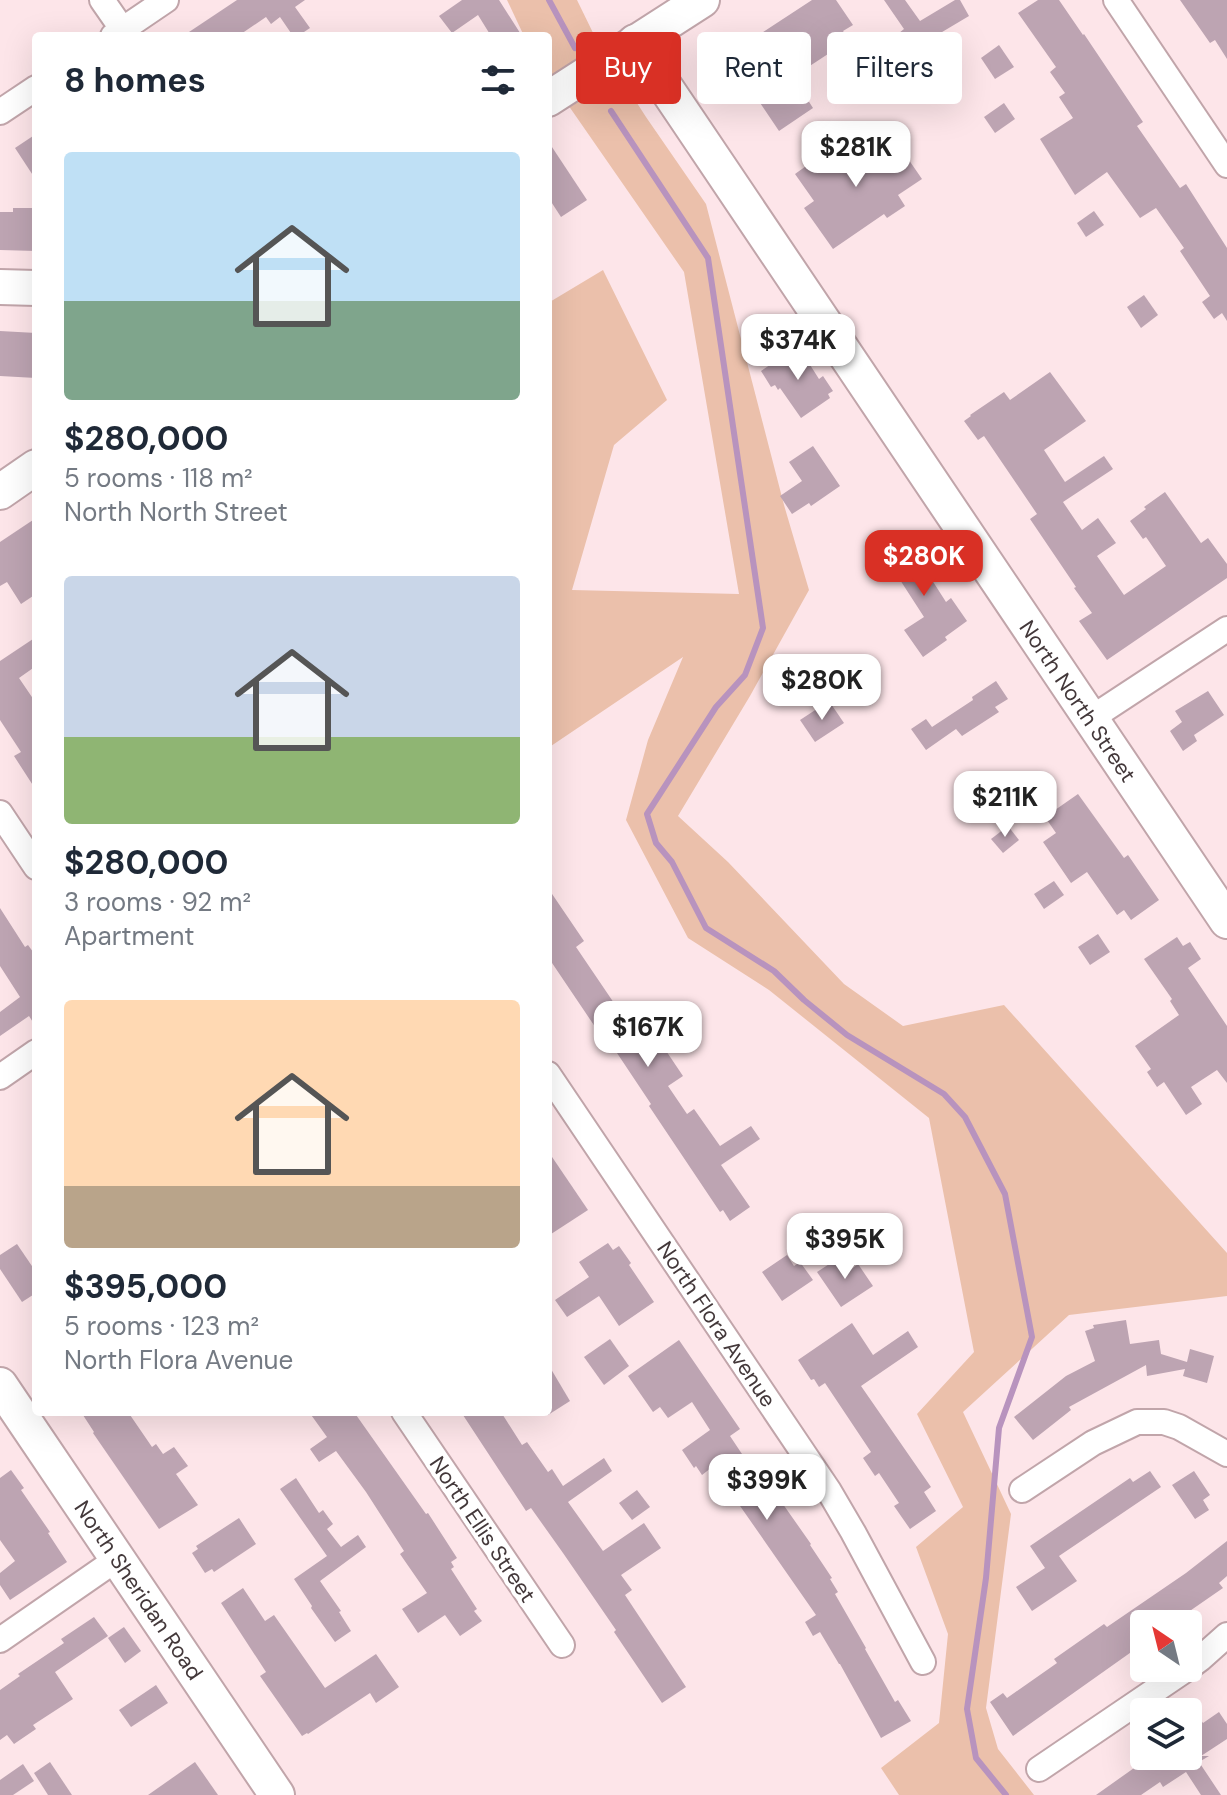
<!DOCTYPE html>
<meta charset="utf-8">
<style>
:root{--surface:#fff;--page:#f2f2f3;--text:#1f2937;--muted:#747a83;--accent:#d93025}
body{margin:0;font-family:"DM Sans",sans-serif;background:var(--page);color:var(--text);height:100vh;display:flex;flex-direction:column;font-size:30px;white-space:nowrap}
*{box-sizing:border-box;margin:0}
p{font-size:26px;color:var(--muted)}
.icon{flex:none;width:44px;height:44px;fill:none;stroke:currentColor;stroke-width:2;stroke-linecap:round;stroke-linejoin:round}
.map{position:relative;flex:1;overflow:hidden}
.drawer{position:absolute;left:32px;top:32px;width:520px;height:1384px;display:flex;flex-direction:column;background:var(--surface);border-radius:8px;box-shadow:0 8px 32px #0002}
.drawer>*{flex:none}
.guide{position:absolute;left:576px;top:32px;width:530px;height:72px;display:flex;gap:16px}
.needle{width:52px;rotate:325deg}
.buttons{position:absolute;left:1130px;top:1610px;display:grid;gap:16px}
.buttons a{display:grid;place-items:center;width:72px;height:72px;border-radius:8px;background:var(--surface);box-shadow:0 8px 32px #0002;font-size:40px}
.price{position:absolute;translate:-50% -68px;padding:0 18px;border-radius:16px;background:#fff;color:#222;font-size:26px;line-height:52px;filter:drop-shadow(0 2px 4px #0008)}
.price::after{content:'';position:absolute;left:50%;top:48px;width:24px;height:18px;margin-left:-12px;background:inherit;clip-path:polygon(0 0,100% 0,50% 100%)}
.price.on{background:var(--accent);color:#fff}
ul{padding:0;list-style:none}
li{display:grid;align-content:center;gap:16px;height:424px;padding:0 32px}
li span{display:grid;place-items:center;height:248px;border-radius:8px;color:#555}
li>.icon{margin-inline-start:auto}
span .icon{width:144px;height:144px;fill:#fffc;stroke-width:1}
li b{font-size:34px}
h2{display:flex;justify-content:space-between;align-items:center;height:96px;padding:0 32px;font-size:34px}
.tag{padding:0 28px;border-radius:8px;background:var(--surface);box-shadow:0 8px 32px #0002;font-size:28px;line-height:72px}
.tag.on{background:var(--accent);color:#fff}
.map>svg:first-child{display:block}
.green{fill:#ebc0ab}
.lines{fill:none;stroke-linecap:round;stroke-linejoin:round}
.stream{stroke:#b893be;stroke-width:6}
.building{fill:#bda4b2}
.street-casing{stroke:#c1a5aa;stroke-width:28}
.secondary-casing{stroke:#c1a5aa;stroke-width:38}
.street{stroke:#fff;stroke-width:24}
.secondary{stroke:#fff;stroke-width:34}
.labels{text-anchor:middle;stroke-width:8;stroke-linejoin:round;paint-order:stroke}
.street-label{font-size:22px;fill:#43383a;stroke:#fff}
</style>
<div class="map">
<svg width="1227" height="1795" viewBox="0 0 1227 1795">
<rect width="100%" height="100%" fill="#fde5e9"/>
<polygon class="green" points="507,0 577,0 597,41 646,117 706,204 784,505 809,590 750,696 678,816 728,862 844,984 903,1026 1004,1005 1227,1253 1227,1296 1069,1315 963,1412 1011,1514 986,1708 998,1749 1034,1795 899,1795 881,1768 939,1723 948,1634 916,1547 963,1507 917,1414 974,1352 929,1118 769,990 688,938 626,820 648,740 683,657 551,746 548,741 548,303 603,270 667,400 614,445 572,590 739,594 684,272 548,76 548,36 524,36"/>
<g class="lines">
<g class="stream">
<polyline points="549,0 575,48"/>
<polyline points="611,111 708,258 763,628 745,675 716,707 647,814 656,843 672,862 706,928 774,971 804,1000 847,1035 944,1094 965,1117 1005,1194 1032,1337 999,1428 986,1578 967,1709 976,1758 1006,1795"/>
</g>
</g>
<g class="building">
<polygon points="237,0 305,0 295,7 310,28 298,36 293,36 280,17 271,24 266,17 238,36 183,36"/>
<polygon points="462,0 499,0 522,36 491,36 478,15 452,33 439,16"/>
<polygon points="812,0 836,0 853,25 843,31 869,68 847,83 828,54 793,77 813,108 779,131 728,55"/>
<polygon points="884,0 905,0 920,21 955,0 960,0 969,16 932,38 933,40 913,53 899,33 904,29"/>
<polygon points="1038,0 1059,0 1083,35 1084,34 1143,122 1137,126 1180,188 1186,184 1227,248 1227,321 1222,313 1214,319 1202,302 1210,296 1180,251 1184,248 1156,208 1140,218 1107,172 1075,195 1040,139 1073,118 1059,97 1065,93 1050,72 1056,67 1018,13"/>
<polygon points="1180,0 1227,0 1227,59 1215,40 1210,43"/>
<polygon points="999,45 1014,67 995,79 981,58"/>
<polygon points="1004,103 1015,119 995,133 984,117"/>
<polygon points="36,134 36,180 15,148"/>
<polygon points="893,137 922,179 898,195 905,206 887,218 884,214 833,249 804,208 814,201 795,174 841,141 855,162"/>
<polygon points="548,141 587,200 561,217 548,197"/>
<polygon points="13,208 36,208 36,251 0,250 0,212 13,212"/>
<polygon points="1094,211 1104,225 1086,237 1077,223"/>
<polygon points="1144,295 1158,315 1141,328 1127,307"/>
<polygon points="0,331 36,333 36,378 0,376"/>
<polygon points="798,346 819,379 823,376 833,391 828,394 830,398 801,418 780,388 778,390 775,385 771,387 761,371"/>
<polygon points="1050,372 1086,421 1044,450 1065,482 1104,456 1113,469 1063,502 1082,530 1098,518 1116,543 1097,556 1124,595 1166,566 1146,537 1143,539 1130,521 1146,509 1144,507 1165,492 1201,543 1208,538 1227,564 1227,578 1107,660 1079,621 1092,613 1074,588 1076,587 1030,519 1037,514 984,436 978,440 964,421 971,416 970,415 1004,392 1010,400"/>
<polygon points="813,446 840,486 811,506 809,503 792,514 780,496 802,481 789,462"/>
<polygon points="36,518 36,594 21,604 7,582 0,586 0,542"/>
<polygon points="910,537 928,563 923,566 946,602 951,598 967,621 945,637 947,640 923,657 904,630 924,617 882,552 905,538 906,540"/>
<polygon points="36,637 36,666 19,678 36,703 36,790 14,756 21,752 0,720 0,661"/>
<polygon points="996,681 1008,699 995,707 999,712 962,736 956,729 926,750 911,729 926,719 932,727 973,700 972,697"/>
<polygon points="1208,691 1224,715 1194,735 1197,741 1183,751 1170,731 1182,722 1175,711"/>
<polygon points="829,701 844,723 815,742 800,720"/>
<polygon points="1078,794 1124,858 1128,855 1159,900 1131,920 1124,910 1117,915 1087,872 1071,883 1043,842 1056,833 1045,817"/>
<polygon points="1008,826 1019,840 1003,853 991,839"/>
<polygon points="1054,881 1064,895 1044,909 1034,894"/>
<polygon points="548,888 584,941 576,947 616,1006 612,1009 633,1039 650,1027 683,1076 668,1086 687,1114 694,1109 720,1146 751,1126 760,1139 721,1165 750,1207 730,1221 723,1210 720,1212 649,1106 651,1104 615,1050 612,1052 548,957"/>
<polygon points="0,908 25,947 28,945 36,956 36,1027 29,1016 0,1036 0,1012 20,997 0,966"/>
<polygon points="1098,934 1110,952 1090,965 1078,947"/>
<polygon points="1177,937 1183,946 1190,942 1201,959 1188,968 1227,1026 1227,1083 1217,1070 1191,1087 1202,1104 1186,1115 1164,1082 1157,1087 1147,1072 1151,1069 1135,1046 1179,1015 1170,1001 1172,999 1144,959"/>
<polygon points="548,1151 588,1210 548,1236"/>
<polygon points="608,1243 613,1250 619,1246 631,1263 629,1265 654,1302 619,1326 599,1296 567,1317 555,1300 589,1277 579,1262"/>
<polygon points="17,1244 36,1272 36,1293 22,1302 0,1269 0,1255"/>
<polygon points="787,1255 794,1266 800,1262 813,1280 782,1301 762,1272"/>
<polygon points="840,1257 849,1271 858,1264 873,1286 841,1307 817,1272"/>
<polygon points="1126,1320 1130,1344 1159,1340 1161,1354 1187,1362 1190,1349 1214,1356 1207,1383 1183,1376 1185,1369 1147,1376 1146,1365 1069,1407 1071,1410 1033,1440 1014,1417 1066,1376 1095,1361 1085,1331 1094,1328 1093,1325"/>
<polygon points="852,1323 873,1355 908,1331 918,1347 861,1386 931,1487 924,1492 936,1511 910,1529 894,1506 899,1503 879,1473 875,1476 863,1458 871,1452 825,1383 819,1387 814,1379 811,1380 798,1360"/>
<polygon points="610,1339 629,1366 604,1385 584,1357"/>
<polygon points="679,1340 740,1429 730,1436 750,1466 754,1463 811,1544 810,1545 832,1578 830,1579 838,1592 835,1594 866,1648 865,1649 895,1702 898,1700 911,1721 881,1738 840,1664 839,1664 820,1632 813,1636 805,1622 816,1615 715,1470 713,1472 711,1468 702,1475 696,1466 694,1468 682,1450 710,1430 692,1402 668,1418 660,1407 653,1412 628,1376"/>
<polygon points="548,1364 570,1401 548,1415"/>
<polygon points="81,1412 128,1412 152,1447 156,1444 163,1454 174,1447 188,1466 176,1474 198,1505 159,1529 93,1433 94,1432"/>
<polygon points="309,1412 354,1412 426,1514 428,1513 457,1558 451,1562 454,1567 451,1569 477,1609 474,1611 482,1621 460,1636 445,1615 418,1633 402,1609 427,1593 400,1554 404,1551 366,1492 336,1451 319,1462 310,1449 327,1437"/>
<polygon points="461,1412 501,1412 522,1445 527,1442 548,1472 552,1469 563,1486 604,1458 612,1471 568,1502 603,1551 644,1523 661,1548 621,1575 632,1590 625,1595 686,1687 662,1703 614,1632 616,1630 563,1553 531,1508 526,1511"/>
<polygon points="11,1470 24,1488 21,1490 50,1532 48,1533 67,1562 10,1600 0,1585 0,1573 15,1561 0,1540 0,1478"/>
<polygon points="1150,1471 1161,1487 1059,1556 1077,1581 1032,1611 1016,1587 1045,1568 1030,1546 1130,1478 1133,1482"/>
<polygon points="1194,1471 1210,1495 1203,1500 1209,1510 1195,1519 1172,1485"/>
<polygon points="296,1478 319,1513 323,1510 333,1524 327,1529 341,1547 358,1535 366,1547 320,1581 341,1611 339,1612 351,1631 335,1642 311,1608 312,1606 294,1579 327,1556 280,1489"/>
<polygon points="637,1490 650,1507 632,1520 619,1503"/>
<polygon points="239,1518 256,1544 214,1572 212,1569 205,1573 192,1553 198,1549 196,1546"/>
<polygon points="1227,1541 1227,1576 1219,1583 1223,1588 1171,1624 1144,1624 1144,1643 1013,1736 990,1702 1003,1693 1007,1698 1057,1663 1054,1659 1104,1624 1107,1627 1186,1573"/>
<polygon points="243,1588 265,1621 274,1615 325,1688 376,1654 399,1687 376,1703 370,1693 308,1734 307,1733 302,1736 260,1676 266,1672 221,1603"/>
<polygon points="94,1617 108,1636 55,1672 73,1699 33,1725 36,1729 14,1744 7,1735 0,1740 0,1690 20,1676 18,1674 64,1643 61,1639"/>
<polygon points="124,1627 141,1651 125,1663 108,1638"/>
<polygon points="156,1685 168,1703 131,1727 119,1710"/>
<polygon points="1219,1712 1227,1724 1227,1739 1201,1756 1209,1756 1199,1762 1221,1795 1201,1795 1186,1772 1163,1787 1160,1782 1141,1795 1096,1795 1151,1756 1188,1756 1188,1727 1200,1719 1203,1723"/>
<polygon points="50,1762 72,1795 48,1795 34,1773"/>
<polygon points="195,1762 218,1795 148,1795"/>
<polygon points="23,1764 34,1781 13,1795 0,1795 0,1780"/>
</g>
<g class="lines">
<defs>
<g id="street">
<polyline points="102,0 127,36"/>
<polyline points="1116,0 1227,165"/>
<polyline points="113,36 166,0"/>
<polyline points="0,112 36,88"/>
<polyline points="1090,719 1227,629"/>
<polyline points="0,813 36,867"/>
<polyline points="548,1074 829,1491 853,1532 923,1662"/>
<polyline points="0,1077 36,1052"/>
<polyline points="404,1412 562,1645"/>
<polyline points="1022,1490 1093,1443 1137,1422 1164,1422 1179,1427 1227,1454"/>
<polyline points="0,1640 117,1559"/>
<polyline points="1188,1668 1200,1659 1227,1635"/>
<polyline points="1039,1769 1188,1668"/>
</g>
<g id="secondary">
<polyline points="635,42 1227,921"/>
<polyline points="548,99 702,0"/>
<polyline points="0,287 36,288"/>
<polyline points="0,492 36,467"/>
<polyline points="0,1385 277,1795"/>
</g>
</defs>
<use href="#street" class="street-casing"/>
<use href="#secondary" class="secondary-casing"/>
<use href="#street" class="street"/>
<use href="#secondary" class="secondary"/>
</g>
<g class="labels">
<g class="street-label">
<text transform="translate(1078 701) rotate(56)" y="8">North North Street</text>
<text transform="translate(717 1324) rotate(56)" y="8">North Flora Avenue</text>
<text transform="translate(483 1529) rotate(56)" y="8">North Ellis Street</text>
<text transform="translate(139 1590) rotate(56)" y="8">North Sheridan Road</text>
</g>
</g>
</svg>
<div class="buttons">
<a><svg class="needle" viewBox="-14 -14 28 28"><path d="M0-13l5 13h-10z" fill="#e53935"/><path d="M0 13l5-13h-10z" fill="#747a83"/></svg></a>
<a><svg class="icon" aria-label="layers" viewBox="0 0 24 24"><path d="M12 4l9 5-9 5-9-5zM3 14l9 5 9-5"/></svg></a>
</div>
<b class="price" style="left:856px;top:189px">$281K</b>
<b class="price" style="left:798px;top:382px">$374K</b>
<b class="price on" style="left:924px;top:598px">$280K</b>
<b class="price" style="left:822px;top:722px">$280K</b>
<b class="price" style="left:1005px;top:839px">$211K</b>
<b class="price" style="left:648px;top:1069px">$167K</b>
<b class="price" style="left:845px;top:1281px">$395K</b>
<b class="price" style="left:767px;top:1522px">$399K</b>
<div class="guide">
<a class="tag on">Buy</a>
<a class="tag">Rent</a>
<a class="tag">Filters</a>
</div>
<section class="drawer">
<h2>8 homes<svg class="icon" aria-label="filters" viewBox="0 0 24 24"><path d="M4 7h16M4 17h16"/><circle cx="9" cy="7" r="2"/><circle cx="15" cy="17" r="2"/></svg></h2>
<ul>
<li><span style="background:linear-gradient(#bfe0f5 60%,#7fa58c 0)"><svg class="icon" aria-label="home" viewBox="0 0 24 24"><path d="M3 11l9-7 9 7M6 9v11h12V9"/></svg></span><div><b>$280,000</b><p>5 rooms · 118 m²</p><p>North North Street</p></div></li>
<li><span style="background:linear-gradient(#c9d6e8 65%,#8fb573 0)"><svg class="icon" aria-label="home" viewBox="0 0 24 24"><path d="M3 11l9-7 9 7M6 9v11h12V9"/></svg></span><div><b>$280,000</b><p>3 rooms · 92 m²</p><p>Apartment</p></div></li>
<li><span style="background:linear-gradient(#ffd9b3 75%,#b9a48a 0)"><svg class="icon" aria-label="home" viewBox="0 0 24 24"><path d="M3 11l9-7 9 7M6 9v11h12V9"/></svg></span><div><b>$395,000</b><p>5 rooms · 123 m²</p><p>North Flora Avenue</p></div></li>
</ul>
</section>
</div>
